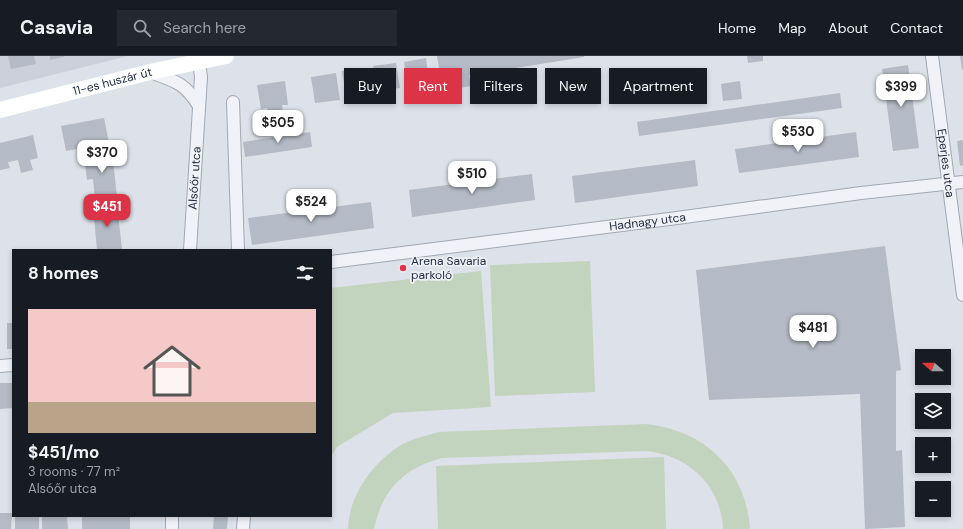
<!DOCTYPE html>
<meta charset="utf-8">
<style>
:root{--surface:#171b24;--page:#242831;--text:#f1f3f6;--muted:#9ea1a6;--line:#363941;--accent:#dc3446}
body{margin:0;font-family:"DM Sans",sans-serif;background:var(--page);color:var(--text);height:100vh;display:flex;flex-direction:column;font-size:15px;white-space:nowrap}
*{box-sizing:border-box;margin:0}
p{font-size:13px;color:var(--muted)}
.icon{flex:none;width:22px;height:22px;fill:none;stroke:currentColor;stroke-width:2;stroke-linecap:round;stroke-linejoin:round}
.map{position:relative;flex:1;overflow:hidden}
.panel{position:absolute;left:12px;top:193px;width:320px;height:268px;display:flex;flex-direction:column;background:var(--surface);border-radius:0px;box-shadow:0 2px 6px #0003}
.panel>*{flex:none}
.hud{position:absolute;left:344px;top:12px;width:380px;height:36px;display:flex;gap:8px}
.needle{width:26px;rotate:291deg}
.fabs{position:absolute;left:915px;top:293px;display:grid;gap:8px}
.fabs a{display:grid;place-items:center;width:36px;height:36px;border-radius:0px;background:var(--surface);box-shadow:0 2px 6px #0003;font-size:20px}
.price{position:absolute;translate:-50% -34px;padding:0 9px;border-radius:8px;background:#fff;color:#222;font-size:13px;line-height:26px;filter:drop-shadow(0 1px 2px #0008)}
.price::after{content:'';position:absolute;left:50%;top:24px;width:12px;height:9px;margin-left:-6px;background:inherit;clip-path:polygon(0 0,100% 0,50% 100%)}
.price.current{background:var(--accent);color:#fff}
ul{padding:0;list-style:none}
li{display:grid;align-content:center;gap:8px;height:212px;padding:0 16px}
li+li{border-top:1px solid var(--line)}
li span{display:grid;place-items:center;height:124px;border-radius:0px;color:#555}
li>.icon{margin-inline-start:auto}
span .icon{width:72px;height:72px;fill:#fffc;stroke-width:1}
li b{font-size:17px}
h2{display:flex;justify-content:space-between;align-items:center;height:48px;padding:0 16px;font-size:17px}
.pill{padding:0 14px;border-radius:0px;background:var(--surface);box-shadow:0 2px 6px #0003;font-size:14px;line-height:36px}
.pill.current{background:var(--accent);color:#fff}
header{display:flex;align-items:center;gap:24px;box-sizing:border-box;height:56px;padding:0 20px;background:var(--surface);border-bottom:1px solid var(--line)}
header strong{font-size:19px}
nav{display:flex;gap:22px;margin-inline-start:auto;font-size:14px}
.search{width:280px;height:36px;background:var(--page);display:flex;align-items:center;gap:10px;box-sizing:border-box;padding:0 14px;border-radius:0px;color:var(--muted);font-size:15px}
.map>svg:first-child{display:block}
.built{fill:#cbd0db}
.green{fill:#c2d4be}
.building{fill:#b4bac6}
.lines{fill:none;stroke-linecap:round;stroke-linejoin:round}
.street-casing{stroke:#a2a8b3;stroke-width:14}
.street{stroke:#f0f2f7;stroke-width:12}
.secondary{stroke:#fff;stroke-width:16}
.poi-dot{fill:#dc3446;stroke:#edf0f6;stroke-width:1.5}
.labels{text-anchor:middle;stroke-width:3.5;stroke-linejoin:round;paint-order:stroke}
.street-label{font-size:12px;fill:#252e41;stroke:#edf0f6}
.poi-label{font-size:12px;fill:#252e41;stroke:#edf0f6;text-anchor:start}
</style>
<header>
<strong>Casavia</strong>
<div class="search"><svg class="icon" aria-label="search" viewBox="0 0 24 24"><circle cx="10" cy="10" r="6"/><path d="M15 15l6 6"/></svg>Search here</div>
<nav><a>Home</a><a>Map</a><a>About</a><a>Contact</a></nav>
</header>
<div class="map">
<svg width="963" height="473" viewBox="0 0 963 473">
<rect width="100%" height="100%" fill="#dde1e9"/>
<polygon class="built" points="0,0 128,0 0,32"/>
<g class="green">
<polygon points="590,205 595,336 495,340 490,209"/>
<polygon points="481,215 491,351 393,357 337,391 331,400 331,232"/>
<path d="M647 368C705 375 746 413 750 473H723C721 429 688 399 646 395L442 402C404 412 382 434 374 473H348C349 440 371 409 398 391 410 383 425 380 439 376Z"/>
<polygon points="664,401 666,473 438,473 436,410"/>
</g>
<g class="building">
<polygon points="8,0 34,0 36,8 11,13"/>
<polygon points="50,0 64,0 64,1 50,4"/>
<polygon points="437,0 584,0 584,1 503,14 505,29 490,31 488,16 469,19 471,30 443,35"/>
<polygon points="747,0 763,0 763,5 748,7"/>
<polygon points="960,0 963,0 963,14 962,14"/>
<polygon points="426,2 430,32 416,34 415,28 407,29 404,6"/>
<polygon points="396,7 400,32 376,35 373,10"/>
<polygon points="908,9 919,92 893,95 882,13"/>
<polygon points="366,12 369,36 346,39 342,15"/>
<polygon points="336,17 340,44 315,47 311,21"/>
<polygon points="285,25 288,49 282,49 283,58 268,60 267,52 261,53 257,29"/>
<polygon points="740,25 742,43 723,45 721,28"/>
<polygon points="840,37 842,52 639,80 637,66"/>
<polygon points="104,62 109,87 66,95 61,70"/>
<polygon points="310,76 312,91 245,101 243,86"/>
<polygon points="856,76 859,101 739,117 735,93"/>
<polygon points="33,79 38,102 30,104 33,114 21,117 18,104 8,106 10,112 0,114 0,87"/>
<polygon points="963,84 963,109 960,110 957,85"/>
<polygon points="112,95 117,141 95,143 93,123 87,124 84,98"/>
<polygon points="695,104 698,130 575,147 572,120"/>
<polygon points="532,118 535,144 412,161 409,134"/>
<polygon points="371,146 374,172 252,189 248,162"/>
<polygon points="117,148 122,194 97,194 93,151"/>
<polygon points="885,190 901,314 896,315 896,395 902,394 905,471 865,473 860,338 709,344 696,214"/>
<rect x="7" y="267" width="6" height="26"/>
<polygon points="0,327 13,327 13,352 0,353"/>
<polygon points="0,457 12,457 11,473 0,473"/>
<rect x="15" y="460" width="24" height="13"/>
<polygon points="42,460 67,460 68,473 42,473"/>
<rect x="82" y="460" width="48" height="13"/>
<polygon points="214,460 228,460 227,473 213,473"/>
</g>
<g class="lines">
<defs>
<g id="street">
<path id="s1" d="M932 0 963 239"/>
<path d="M150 16C175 25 185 27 199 50"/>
<polyline points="233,46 238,194"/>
<path id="s2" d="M190 194 201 21 199 5"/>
<path id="s3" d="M331 206 677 162 861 137 963 126"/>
<polyline points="0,310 13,309"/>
<polyline points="172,473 172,460"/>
<polyline points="243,473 244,460"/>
</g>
</defs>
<use href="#street" class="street-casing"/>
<use href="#street" class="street"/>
<path class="secondary" id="s4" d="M0 54 150 16 226 0"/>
</g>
<circle class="poi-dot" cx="403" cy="212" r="4"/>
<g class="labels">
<g class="street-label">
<text dy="4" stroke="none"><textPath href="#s4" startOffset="116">11-es huszár út</textPath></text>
<text dy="4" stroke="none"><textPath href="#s1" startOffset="108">Eperjes utca</textPath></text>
<text dy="4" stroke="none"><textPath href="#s2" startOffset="72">Alsóőr utca</textPath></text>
<text dy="4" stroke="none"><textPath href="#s3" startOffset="319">Hadnagy utca</textPath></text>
</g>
<g class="poi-label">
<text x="411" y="209">Arena Savaria<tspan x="411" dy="14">parkoló</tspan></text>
</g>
</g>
</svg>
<div class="fabs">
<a><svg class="needle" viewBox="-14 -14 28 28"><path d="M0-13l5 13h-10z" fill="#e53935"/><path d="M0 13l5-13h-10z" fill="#9ea1a6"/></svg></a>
<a><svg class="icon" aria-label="layers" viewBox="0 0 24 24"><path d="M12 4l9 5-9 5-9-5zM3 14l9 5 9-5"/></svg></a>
<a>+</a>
<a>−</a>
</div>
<b class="price" style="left:901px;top:52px">$399</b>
<b class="price" style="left:278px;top:88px">$505</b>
<b class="price" style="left:798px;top:97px">$530</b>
<b class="price" style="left:102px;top:118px">$370</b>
<b class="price" style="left:472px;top:139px">$510</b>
<b class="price" style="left:311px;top:167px">$524</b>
<b class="price current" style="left:107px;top:172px">$451</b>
<b class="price" style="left:813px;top:293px">$481</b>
<div class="hud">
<a class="pill">Buy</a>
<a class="pill current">Rent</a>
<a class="pill">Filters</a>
<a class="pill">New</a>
<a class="pill">Apartment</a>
</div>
<section class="panel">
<h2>8 homes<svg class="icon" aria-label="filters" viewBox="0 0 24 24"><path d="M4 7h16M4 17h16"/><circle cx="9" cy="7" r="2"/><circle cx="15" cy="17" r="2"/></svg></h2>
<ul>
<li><span style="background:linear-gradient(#f6c9c9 75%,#b9a48a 0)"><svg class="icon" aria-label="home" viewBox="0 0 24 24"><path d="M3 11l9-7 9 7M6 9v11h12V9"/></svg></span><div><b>$451/mo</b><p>3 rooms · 77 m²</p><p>Alsóőr utca</p></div></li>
</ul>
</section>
</div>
